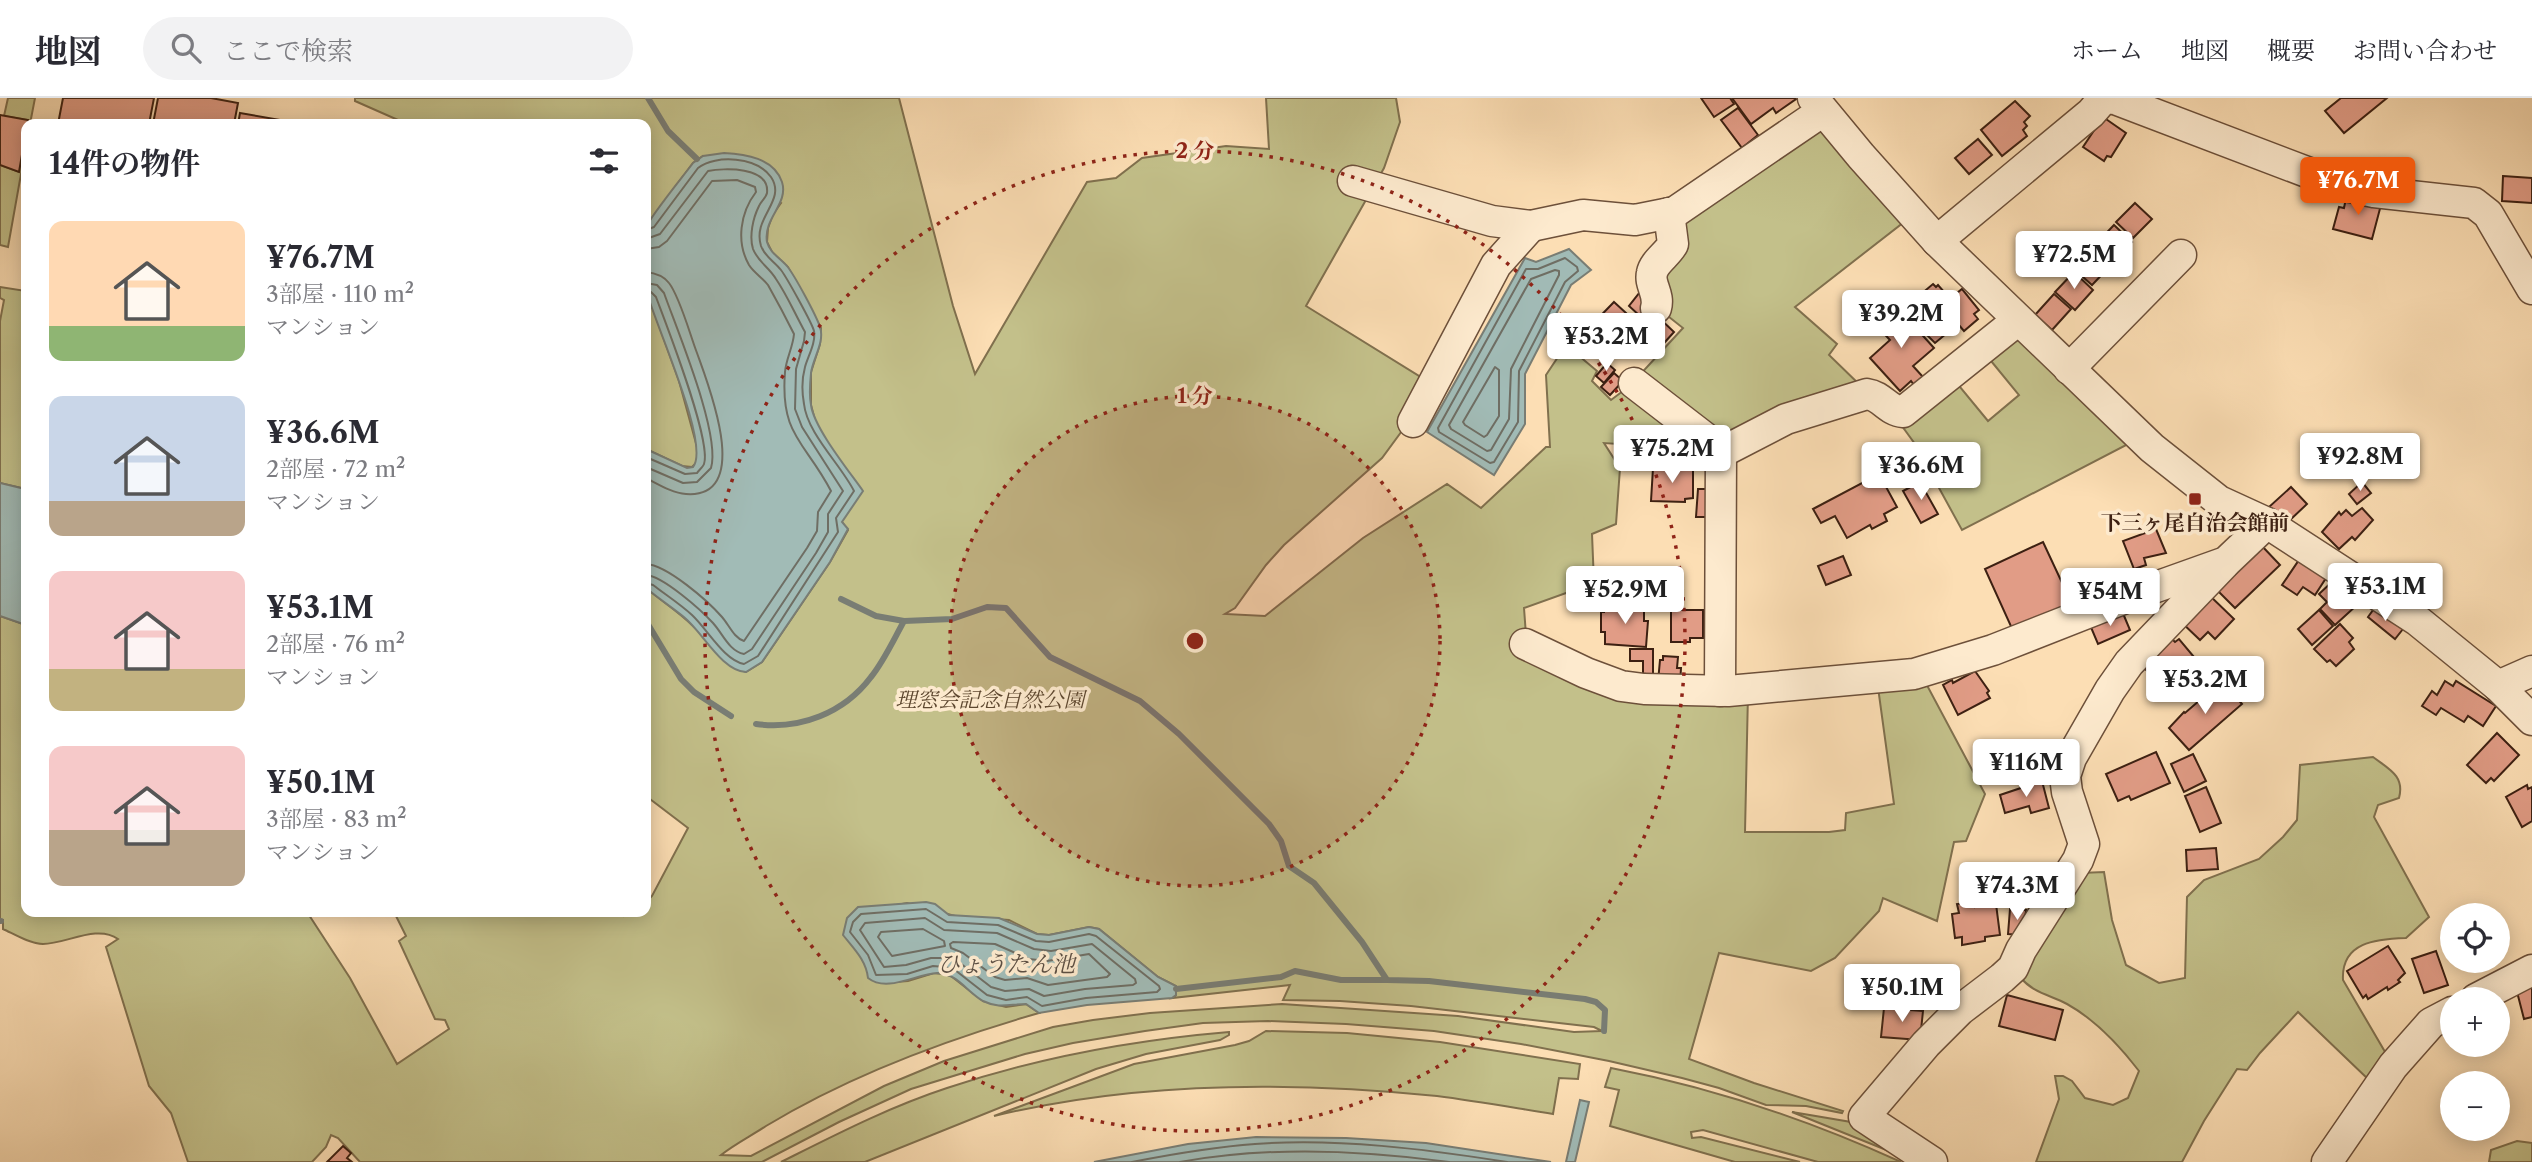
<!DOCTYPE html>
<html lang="ja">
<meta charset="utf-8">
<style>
:root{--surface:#fff;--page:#f2f2f3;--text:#2b2b33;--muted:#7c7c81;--line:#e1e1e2;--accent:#ea580c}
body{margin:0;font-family:"Libre Caslon Text","Noto Serif JP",serif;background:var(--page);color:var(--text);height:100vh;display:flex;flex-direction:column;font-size:26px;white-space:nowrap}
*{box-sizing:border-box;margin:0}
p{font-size:23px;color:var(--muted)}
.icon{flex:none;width:38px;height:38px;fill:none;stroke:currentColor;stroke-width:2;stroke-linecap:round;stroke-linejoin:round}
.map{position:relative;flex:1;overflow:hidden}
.details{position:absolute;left:21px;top:21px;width:630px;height:798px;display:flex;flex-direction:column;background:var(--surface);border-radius:14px;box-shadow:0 4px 18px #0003}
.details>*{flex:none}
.tools{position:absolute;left:2440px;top:805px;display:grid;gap:14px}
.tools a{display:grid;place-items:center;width:70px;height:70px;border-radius:50%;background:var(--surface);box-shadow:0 4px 18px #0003;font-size:35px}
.price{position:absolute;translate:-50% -60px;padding:0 16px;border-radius:7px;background:#fff;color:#222;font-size:23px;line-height:46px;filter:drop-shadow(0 2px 4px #0008)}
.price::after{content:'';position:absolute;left:50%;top:42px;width:21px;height:16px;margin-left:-10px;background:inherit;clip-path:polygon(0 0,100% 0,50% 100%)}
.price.on{background:var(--accent);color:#fff}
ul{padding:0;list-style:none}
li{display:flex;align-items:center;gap:21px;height:175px;padding:0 28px}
li span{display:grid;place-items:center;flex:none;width:196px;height:140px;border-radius:14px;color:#555}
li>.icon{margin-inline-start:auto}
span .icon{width:84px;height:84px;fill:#fffc;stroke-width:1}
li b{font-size:30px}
h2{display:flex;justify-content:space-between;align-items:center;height:84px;padding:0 28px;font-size:30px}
header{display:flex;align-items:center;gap:42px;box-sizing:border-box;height:98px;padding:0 35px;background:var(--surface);border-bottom:2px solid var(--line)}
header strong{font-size:33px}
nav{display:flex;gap:38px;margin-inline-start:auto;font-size:24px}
.search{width:490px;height:63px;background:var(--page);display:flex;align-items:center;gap:18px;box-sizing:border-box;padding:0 24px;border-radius:38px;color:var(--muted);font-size:26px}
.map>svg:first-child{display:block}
.green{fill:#c3c08a;stroke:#80704e;stroke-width:2;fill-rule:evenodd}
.water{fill:#a1bbb6;stroke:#797d74;stroke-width:2}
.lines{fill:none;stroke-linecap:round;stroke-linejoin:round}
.shore{stroke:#6f6e64;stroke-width:2}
.stream{stroke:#797d74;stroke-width:6}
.building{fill:#e19c86;stroke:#3d2012;stroke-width:2}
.minor-casing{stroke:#6d503a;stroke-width:33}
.minor{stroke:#fdeace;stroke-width:30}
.ring{fill:none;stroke:#8f2418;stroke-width:3.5;stroke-dasharray:3.5 7}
.poi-dot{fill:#8f2418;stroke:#fdeace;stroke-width:2.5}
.labels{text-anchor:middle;stroke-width:7;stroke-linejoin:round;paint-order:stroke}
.poi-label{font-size:21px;font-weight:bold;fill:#3d2012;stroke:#fdeace}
.park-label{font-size:21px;font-style:italic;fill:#5e4830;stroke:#fdeace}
.water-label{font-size:23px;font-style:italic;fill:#5b4e43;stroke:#fdeace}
.centre{fill:#8f2418;stroke:#fdeace;stroke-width:3.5}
.ring-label{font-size:21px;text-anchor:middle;font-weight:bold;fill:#8f2418;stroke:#fdeace;stroke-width:7;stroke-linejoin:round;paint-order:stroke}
</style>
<header>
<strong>地図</strong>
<div class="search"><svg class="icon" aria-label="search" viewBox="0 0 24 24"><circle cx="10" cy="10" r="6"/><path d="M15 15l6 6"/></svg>ここで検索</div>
<nav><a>ホーム</a><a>地図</a><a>概要</a><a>お問い合わせ</a></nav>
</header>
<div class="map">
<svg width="2532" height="1064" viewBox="0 0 2532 1064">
<rect width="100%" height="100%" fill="#fcdeb4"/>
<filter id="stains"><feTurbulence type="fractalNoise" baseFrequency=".00286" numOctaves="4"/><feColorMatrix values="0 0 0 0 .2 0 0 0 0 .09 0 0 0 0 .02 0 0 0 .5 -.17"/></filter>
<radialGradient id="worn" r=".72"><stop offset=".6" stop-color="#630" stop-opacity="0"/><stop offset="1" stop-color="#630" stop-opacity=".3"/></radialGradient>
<g class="green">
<polygon points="8,0 35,0 30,26 27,26 28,22 4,18"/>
<path d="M355 0H899L953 208 975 276 1087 84 1116 80 1142 60 1226 48 1269 51 1266 0H1396L1400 24 1384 70 1306 208 1427 283 1407 326 1382 360 1284 447 1266 467 1235 510 1225 516 1265 518 1363 440 1447 386 1481 410 1546 349H1550L1546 277 1566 247 1597 273 1592 283 1611 302 1631 287 1716 352 1604 345 1620 370 1616 426 1592 436 1594 485 1524 510 1527 551 1562 569 1748 595 1745 734H1829L1845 732 1846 715 1894 706 1877 582 1921 576 1985 696 1966 743 1954 744 1937 823 1883 800 1879 813 1835 860 1811 873 1719 855 1689 961 1754 985 1843 1013 1842 1015 1806 1008 1766 1007 1719 990 1682 980 1609 963 1521 946 1434 933 1346 926 1268 923 1203 925 1145 933 1073 945 1025 956 911 991 839 1024 762 1064H360L338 1040 331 1037 326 1049 312 1064H188L171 1015 149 988 106 849 118 841C97 826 66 846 43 846 30 846 14 836 3 831V822H0V518L26 527V814H307L350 880 397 966 449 931 445 922 435 921 399 843 406 838 394 814H621L624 818 632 814H646V804L652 798 688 730 646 698V490C662 503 679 514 693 528 713 546 718 564 746 574L762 564 830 464 848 432 842 424 811 307V274L820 246 821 230 788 169 772 154 767 144 768 130 773 116 781 105 703 58 693 65 646 128V26H407L355 3ZM907 805 955 818 1009 822 1037 836 1049 837 1089 829 1099 831 1158 879 1176 888V897L1172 900 1290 887 1283 902 1340 903 1411 908 1594 929 1602 933 1574 934 1458 918 1282 906 1150 915 1093 922 1053 929 944 963 884 988 751 1058 721 1057C735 1046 751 1038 766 1028 850 977 945 942 1039 915L1026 906 1006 909 983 903 951 878 943 876 934 875 908 883 883 885 867 870 862 861 897 807Z"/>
<polygon points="1816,32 1825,34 1904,124 1795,209 1837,246 1829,257 1864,291 1733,345 1635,282 1683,230 1659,211 1656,183 1674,128"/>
<polygon points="26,33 26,48 8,149 0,147 0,67 19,74"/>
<polygon points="0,189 26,193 26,393 21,390 0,385 0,223 4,202 0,200"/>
<polygon points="646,192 679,283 697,349 697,364 692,369 682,368 646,351"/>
<path d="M2005 235H2014L2132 344 1962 432 1915 346 1902 328 1900 320ZM1987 258 2019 297 1988 323 1955 283Z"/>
<path d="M2373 659C2389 671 2405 678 2399 700L2378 707 2374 719 2429 819 2406 840C2376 841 2341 844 2343 882L2388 959 2369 982 2298 914 2260 955 2247 972 2237 971 2204 1023 2182 1064H2036L2059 1001 2055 978H2063L2072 983 2085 1000 2113 1007 2128 1000 2139 973C2119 947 2096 922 2067 906 2050 897 2033 895 2020 879L2081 775 2104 774 2112 822 2126 867 2159 885 2185 880 2187 799 2204 782 2259 761 2283 739 2297 722 2300 667Z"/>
<path d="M1266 933 1347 935 1440 944 1580 966 1578 981 1559 980 1553 1016C1515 1010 1476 1003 1437 998 1290 983 1138 983 994 1018L1134 966 1235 947 1249 943Z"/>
<path d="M1229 934V937L1220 942 1146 956 1096 971 865 1064H781C835 1037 889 1009 947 990 1037 960 1134 942 1229 934Z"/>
<path d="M1611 970C1710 989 1809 1022 1901 1064H1818L1703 1032 1691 1034 1692 1040 1701 1039 1800 1064H1735L1610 1028 1619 992 1605 989Z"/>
<polygon points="1792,1014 1851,1024 1916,1064"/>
<polygon points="2517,1043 2532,1045 2532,1064 2489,1064 2491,1052"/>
</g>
<g class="water">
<path d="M724 55C745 56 774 60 782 84 789 106 763 120 767 144 770 155 780 160 787 168 795 178 816 217 820 229 825 244 813 260 811 275 810 285 809 298 811 307 814 330 849 373 863 393L842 424 848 431 830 464 762 564 746 574C722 573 703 535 685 520 673 510 659 501 646 490V351L687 370 693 369C711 347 655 226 647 195 644 186 644 140 646 130 648 121 685 76 693 65L703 58Z"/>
<polygon points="1569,151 1591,172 1571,187 1525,276 1525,326 1494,377 1427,334 1525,160 1536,164"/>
<polygon points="0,385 21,390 26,393 26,527 0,518"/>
<path d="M926 804 935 806 949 817 999 820 1037 836 1049 837 1089 829 1099 831 1158 879 1176 888V897L1172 900 1087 907 1039 915 1026 906C1010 906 999 911 983 903 967 894 957 875 937 875 916 876 887 895 868 880 866 862 854 851 843 837L847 820 858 809Z"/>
<polygon points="1580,1002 1589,1004 1575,1064 1566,1064"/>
<polygon points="1256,1039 1346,1040 1426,1045 1551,1064 1094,1064 1188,1046"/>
</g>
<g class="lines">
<g class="shore">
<path d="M646 132 654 129 698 70C716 56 757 59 771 79 787 103 752 119 761 148 765 159 774 163 781 172 787 180 812 225 814 233 816 245 808 258 805 269 802 280 802 295 804 306 807 335 841 367 854 393L836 420 838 434 758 558 744 566C724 562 708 532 692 517 680 506 666 497 653 487L646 485"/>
<path d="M646 141 660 136 708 73C723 70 770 68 767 95 766 100 761 103 759 108 753 120 749 138 753 151 758 164 769 169 776 181 787 197 795 216 805 234L804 243 796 271 795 311 802 329 843 393 828 416V434L816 455 752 551 744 556C729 553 723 536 713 525 701 512 663 478 646 477"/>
<path d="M646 151 659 149 667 143 712 83 737 82 755 89 756 94C740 115 736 144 749 167 754 175 763 180 768 187 777 203 786 220 794 236 793 249 786 261 785 274 780 338 805 343 831 393L818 414 817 433 807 450 744 543C734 540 729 527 722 519 708 503 667 467 646 466"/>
<polygon points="1565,160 1577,169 1578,173 1565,184 1519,273 1518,324 1494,364 1490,365 1439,334 1438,330 1526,171 1538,171"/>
<polygon points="1555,172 1559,173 1559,177 1511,271 1509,321 1491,352 1487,353 1451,331 1449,327 1531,181"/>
<path d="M646 174C655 175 663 177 669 185 680 199 690 237 697 255 708 286 754 401 686 396 672 395 658 386 646 380"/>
<path d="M646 185 657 187 664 195C677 232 721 336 711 370L697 384 683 385 646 369"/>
<path d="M646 194H651L656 199C666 226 712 343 704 366 703 369 698 373 697 375L685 376 646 359"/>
<polygon points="1495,269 1499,272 1499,318 1487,337 1484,339 1465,327 1463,324"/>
<polygon points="926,811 947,824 998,827 1036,843 1049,844 1089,836 1096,838 1159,888 1160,891 1157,894 1086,900 1042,908 1027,899 1006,902 987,897 955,872 945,869 933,868 907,876 876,877 868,857 850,834 853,824 861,816"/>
<polygon points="925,820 944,832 997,835 1034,851 1051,853 1092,846 1135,881 1136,885 1133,887 1085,891 1044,898 1029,891 1005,893 991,889 960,865 947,860 931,860 906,867 884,869 860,832 865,825"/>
<polygon points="923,831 944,843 945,848 892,858 878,839 881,834"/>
<polygon points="953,844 995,846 1029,861 1047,863 1089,856 1110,876 1107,879 1048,887 1027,880 1005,882 995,879 963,855 951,850 950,846"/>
<path d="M1132 1064C1173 1056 1213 1049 1255 1046 1338 1040 1425 1051 1507 1064"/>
<path d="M1180 1064C1267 1048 1362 1052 1449 1064"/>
</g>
<g class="stream">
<polyline points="648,0 668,33 697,61"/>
<polyline points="841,501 876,518 904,523"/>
<polyline points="646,523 681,581 694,594 731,618"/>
<path d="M756 626C800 632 844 615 871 579 884 563 894 541 904 523L952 521 987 509 1006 510 1050 559 1140 603 1179 636 1269 726 1281 743 1289 768 1314 785 1362 844 1387 882 1429 883 1585 901 1596 904 1605 912 1604 933"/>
<polyline points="0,823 1,823"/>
<polyline points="1176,891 1281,879 1295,873 1341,882 1387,882"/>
</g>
</g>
<g class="building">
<polygon points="63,0 154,0 149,26 58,26"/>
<polygon points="158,0 211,0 238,5 234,26 153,26"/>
<polygon points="1701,0 1730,0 1734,6 1714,19"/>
<polygon points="1732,0 1795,0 1796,1 1776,15 1773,10 1751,26"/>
<polygon points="2341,0 2387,0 2344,35 2325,13"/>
<polygon points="2015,3 2030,18 2024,24 2027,28 2023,32 2027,38 2002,58 1981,32"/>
<polygon points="1738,10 1758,37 1742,50 1721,22"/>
<polygon points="240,15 303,26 238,26"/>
<polygon points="0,17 28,22 19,74 0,67"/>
<polygon points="2103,19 2126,35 2111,59 2107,58 2104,63 2083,49"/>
<polygon points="1978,41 1992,57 1969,76 1955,60"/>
<polygon points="2503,78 2532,80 2532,105 2502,103"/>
<polygon points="2346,100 2382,103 2372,141 2333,131 2339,109 2344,110"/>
<polygon points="2135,105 2152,121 2133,140 2116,124"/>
<polygon points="2114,127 2132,144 2113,164 2095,147"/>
<polygon points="2093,151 2111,167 2092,187 2074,171"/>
<polygon points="2074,174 2093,192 2075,212 2055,194"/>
<polygon points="1933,186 1936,189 1938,187 1945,195 1942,197 1947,203 1962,191 1979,212 1974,216 1978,221 1964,233 1958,226 1935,245 1902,212"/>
<polygon points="1640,194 1653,205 1641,219 1629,208"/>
<polygon points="2054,196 2071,211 2052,232 2035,217"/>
<polygon points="1614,204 1638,226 1620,244 1623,247 1614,257 1609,251 1601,259 1580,239"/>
<polygon points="1897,209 1934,250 1913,268 1923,279 1914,287 1911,283 1900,293 1870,260 1890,242 1876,227"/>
<polygon points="1655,216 1674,234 1656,254 1637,235"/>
<polygon points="1607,265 1615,272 1604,285 1596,278"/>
<polygon points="1614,275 1623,283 1610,297 1601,289"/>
<polygon points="1653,370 1693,370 1693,400 1685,401 1685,404 1651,403"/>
<polygon points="1879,376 1897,409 1884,416 1887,423 1872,431 1870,427 1847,440 1835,418 1821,425 1813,411"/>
<polygon points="1920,384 1938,416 1921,425 1903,393"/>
<polygon points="2362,384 2371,395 2357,406 2349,396"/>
<polygon points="2291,389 2307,406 2289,423 2286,419 2281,423 2269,409"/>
<polygon points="1698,391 1709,391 1716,419 1696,419"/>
<polygon points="2362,410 2373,422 2355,442 2352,439 2339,451 2322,434 2339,414 2341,417 2346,412 2352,418"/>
<polygon points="2156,431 2166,455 2144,460 2146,467 2134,471 2123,443"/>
<polygon points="2043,444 2072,506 2014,535 1985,471"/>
<polygon points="2261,447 2280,467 2235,510 2216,491"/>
<polygon points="1843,458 1851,477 1826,487 1818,468"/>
<polygon points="2301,459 2328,477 2315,497 2303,489 2297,497 2282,487"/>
<polygon points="2334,482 2357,507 2335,527 2320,511 2327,504 2319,496"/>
<polygon points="2206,494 2234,521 2215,541 2208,534 2200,542 2179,522"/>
<polygon points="1618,506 1635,506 1635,510 1644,510 1644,523 1648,523 1646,549 1605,546 1605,534 1601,534 1601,514 1604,514 1604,510 1618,510"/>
<polygon points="2376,508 2403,531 2395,541 2368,519"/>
<polygon points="1671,512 1703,512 1703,540 1690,540 1690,544 1671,544"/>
<polygon points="2319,512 2333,528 2312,547 2298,531"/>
<polygon points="2122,513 2130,532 2098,546 2090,527"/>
<polygon points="2340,526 2353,540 2349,544 2354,551 2336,568 2330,562 2327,564 2314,551"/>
<polygon points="2167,536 2175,544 2179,541 2199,565 2189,575 2187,572 2181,578 2177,574 2162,589 2138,563"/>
<polygon points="1630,551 1653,551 1653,582 1643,582 1643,563 1630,563"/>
<polygon points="1663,558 1678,559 1677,570 1681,570 1680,586 1658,584 1660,562 1663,562"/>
<polygon points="1975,573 1989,593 1987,595 1990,600 1958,617 1943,587 1952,582 1953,585"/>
<polygon points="2222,583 2242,606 2189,652 2169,630 2184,614 2185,615"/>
<polygon points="2445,583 2453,588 2456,583 2496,608 2483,628 2468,618 2464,624 2441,610 2436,617 2422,608 2432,593 2437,597"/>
<polygon points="2497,635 2519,657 2494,683 2491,680 2486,685 2467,667"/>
<polygon points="2156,654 2170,685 2131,702 2129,698 2118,703 2106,676"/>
<polygon points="2193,656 2206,683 2184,694 2171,666"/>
<polygon points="2042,683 2049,710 2031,715 2029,708 2005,715 2000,697"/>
<polygon points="2527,687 2528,691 2532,689 2532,723 2522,729 2506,699"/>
<polygon points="2206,689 2221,725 2200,734 2185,698"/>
<polygon points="2216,750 2218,771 2187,773 2186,752"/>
<polygon points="1975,804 1975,809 1996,806 2000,837 1985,839 1985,843 1962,847 1962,839 1955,840 1952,816 1959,815 1957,806"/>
<polygon points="2010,811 2026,812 2024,837 2008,836"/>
<polygon points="2388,848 2405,875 2398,882 2400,884 2388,892 2387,889 2368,901 2366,897 2363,900 2347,873"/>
<polygon points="2436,853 2448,887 2424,895 2412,861"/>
<polygon points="2532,882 2532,919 2524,921 2515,886"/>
<polygon points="2007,897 2063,912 2055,942 1999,928"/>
<polygon points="1884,910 1923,913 1920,942 1881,939"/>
<polygon points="343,1048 351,1055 347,1060 352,1064 327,1064"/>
</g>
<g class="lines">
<defs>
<g id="minor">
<polyline points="1813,0 1861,58 1937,143 2152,350 2219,403 2267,425 2418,523 2498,588 2532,622"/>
<polyline points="1353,83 1492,123 1531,128 1583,117 1635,122 1675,114 1823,13"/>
<polyline points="1937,143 2091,15 2104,0 2115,1 2341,87 2374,94 2474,105 2488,116 2532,191"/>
<path d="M1656 210C1660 196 1649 187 1652 175 1654 164 1668 156 1673 146L1669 115"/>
<polyline points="2069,271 2181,157"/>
<path d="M1634 285 1717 349 1728 351 1786 321 1867 296C1882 298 1888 313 1903 314L2018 222"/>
<polyline points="1413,324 1496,167 1531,128"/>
<polyline points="1525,546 1586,575 1621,588 1644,591 1728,593 1914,576 1993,552 2128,499 2226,464 2267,425"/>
<polyline points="2498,588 2532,573"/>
<polyline points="1720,593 1721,351"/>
<polyline points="2476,901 2532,872"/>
<polyline points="1932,1064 1864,1019 1926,946 1960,912 2002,880 2013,870 2021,852 2078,762 2084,746 2067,694 2065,678 2071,660 2110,592 2129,565 2224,466"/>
<polyline points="2327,1064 2393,968 2431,925 2452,914"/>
</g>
</defs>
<use href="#minor" class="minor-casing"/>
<use href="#minor" class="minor"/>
</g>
<circle cx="1195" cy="543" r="245" fill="#8f2418" fill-opacity=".12"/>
<g class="ring">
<circle cx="1195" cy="543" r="245"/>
<circle cx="1195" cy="543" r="490"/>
</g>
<rect class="poi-dot" x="2188" y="394" width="14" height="14" rx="3.5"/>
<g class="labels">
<g class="poi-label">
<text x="2195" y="432">下三ヶ尾自治会館前</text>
</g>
<g class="park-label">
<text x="990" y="609">理窓会記念自然公園</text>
</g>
<g class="water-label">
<text x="1006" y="874">ひょうたん池</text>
</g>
</g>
<circle cx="1195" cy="543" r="10" class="centre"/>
<g class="ring-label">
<text x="1195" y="60">2 分</text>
<text x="1195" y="305">1 分</text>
</g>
<rect width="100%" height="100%" filter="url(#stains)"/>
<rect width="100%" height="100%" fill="url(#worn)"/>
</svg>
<div class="tools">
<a><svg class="icon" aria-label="locate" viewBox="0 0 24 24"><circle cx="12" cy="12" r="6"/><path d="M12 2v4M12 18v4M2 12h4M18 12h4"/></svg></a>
<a>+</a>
<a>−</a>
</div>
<b class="price on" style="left:2358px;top:119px">¥76.7M</b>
<b class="price" style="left:2074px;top:193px">¥72.5M</b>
<b class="price" style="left:1901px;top:252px">¥39.2M</b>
<b class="price" style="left:1606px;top:275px">¥53.2M</b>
<b class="price" style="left:1672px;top:387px">¥75.2M</b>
<b class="price" style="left:2360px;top:395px">¥92.8M</b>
<b class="price" style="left:1921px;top:404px">¥36.6M</b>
<b class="price" style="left:2385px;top:525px">¥53.1M</b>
<b class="price" style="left:1625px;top:528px">¥52.9M</b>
<b class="price" style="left:2110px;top:530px">¥54M</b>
<b class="price" style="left:2205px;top:618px">¥53.2M</b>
<b class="price" style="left:2026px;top:701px">¥116M</b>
<b class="price" style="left:2017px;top:824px">¥74.3M</b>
<b class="price" style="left:1902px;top:926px">¥50.1M</b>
<section class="details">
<h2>14件の物件<svg class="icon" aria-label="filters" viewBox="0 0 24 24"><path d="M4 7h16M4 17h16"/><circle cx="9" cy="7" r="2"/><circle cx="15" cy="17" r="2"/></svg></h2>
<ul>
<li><span style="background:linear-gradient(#ffd9b3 75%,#8fb573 0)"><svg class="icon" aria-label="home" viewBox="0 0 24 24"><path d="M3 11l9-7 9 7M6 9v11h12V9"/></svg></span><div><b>¥76.7M</b><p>3部屋 · 110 m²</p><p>マンション</p></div></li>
<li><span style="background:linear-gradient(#c9d6e8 75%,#b9a48a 0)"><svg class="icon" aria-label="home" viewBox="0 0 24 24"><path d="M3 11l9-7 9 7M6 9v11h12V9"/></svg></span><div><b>¥36.6M</b><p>2部屋 · 72 m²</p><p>マンション</p></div></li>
<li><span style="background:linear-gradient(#f6c9c9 70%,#c2b280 0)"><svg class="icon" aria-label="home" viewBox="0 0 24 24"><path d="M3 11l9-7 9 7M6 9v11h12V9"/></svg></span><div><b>¥53.1M</b><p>2部屋 · 76 m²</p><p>マンション</p></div></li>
<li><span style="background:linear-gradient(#f6c9c9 60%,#b9a48a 0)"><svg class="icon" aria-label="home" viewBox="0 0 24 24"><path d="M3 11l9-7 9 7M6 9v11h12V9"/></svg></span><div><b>¥50.1M</b><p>3部屋 · 83 m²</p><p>マンション</p></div></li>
</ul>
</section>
</div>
